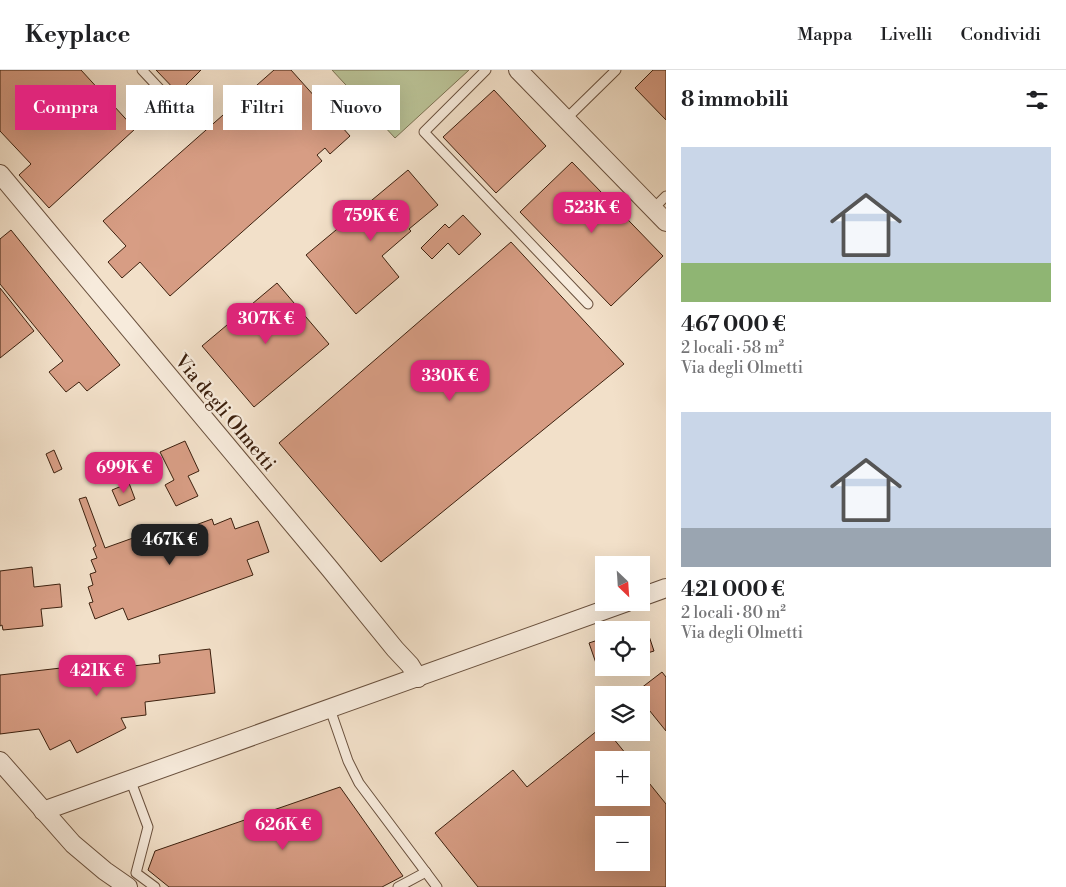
<!DOCTYPE html>
<html lang="it">
<meta charset="utf-8">
<style>
:root{--surface:#fff;--page:#f2f2f2;--text:#202124;--muted:#757577;--line:#e0e0e0;--accent:#db2777}
body{margin:0;font-family:"Libre Bodoni",serif;background:var(--page);color:var(--text);height:100vh;display:flex;flex-direction:column;font-size:19px;white-space:nowrap}
*{box-sizing:border-box;margin:0}
p{font-size:16px;color:var(--muted)}
.icon{flex:none;width:28px;height:28px;fill:none;stroke:currentColor;stroke-width:2;stroke-linecap:round;stroke-linejoin:round}
.map{position:relative;flex:1;overflow:hidden}
.drawer{display:flex;flex-direction:column;background:var(--surface);width:400px}
.drawer>*{flex:none}
.banner{position:absolute;left:15px;top:15px;width:475px;height:45px;display:flex;gap:10px}
.needle{width:32px;rotate:155deg}
.controls{position:absolute;left:595px;top:486px;display:grid;gap:10px}
.controls a{display:grid;place-items:center;width:55px;height:55px;border-radius:0px;background:var(--surface);box-shadow:0 5px 20px #0002;font-size:25px}
.price{position:absolute;translate:-50% -42px;padding:0 11px;border-radius:10px;background:var(--accent);color:#fff;font-size:16px;line-height:32px;filter:drop-shadow(0 1px 2px #0008)}
.price::after{content:'';position:absolute;left:50%;top:30px;width:15px;height:11px;margin-left:-8px;background:inherit;clip-path:polygon(0 0,100% 0,50% 100%)}
.price.on{background:#222;color:#fff}
ul{padding:0;list-style:none}
li{display:grid;align-content:center;gap:10px;height:265px;padding:0 15px}
li span{display:grid;place-items:center;height:155px;border-radius:0px;color:#555}
li>.icon{margin-inline-start:auto}
span .icon{width:90px;height:90px;fill:#fffc;stroke-width:1}
li b{font-size:21px}
h2{display:flex;justify-content:space-between;align-items:center;height:60px;padding:0 15px;font-size:21px}
.chip{padding:0 18px;border-radius:0px;background:var(--surface);box-shadow:0 5px 20px #0002;font-size:18px;line-height:45px}
.chip.on{background:var(--accent);color:#fff}
header{display:flex;align-items:center;gap:30px;box-sizing:border-box;height:70px;padding:0 25px;background:var(--surface);border-bottom:1px solid var(--line)}
header strong{font-size:24px}
nav{display:flex;gap:28px;margin-inline-start:auto;font-size:18px}
main{display:flex;flex:1;min-height:0}
.map>svg:first-child{display:block}
.grass{fill:#bac296;stroke:#7c7252}
.building{fill:#d79d84;stroke:#3d210f;fill-rule:evenodd}
.lines{fill:none;stroke-linecap:round;stroke-linejoin:round}
.lane-casing{stroke:#6a513e;stroke-width:11}
.street-casing{stroke:#6a513e;stroke-width:20}
.lane{stroke:#f7ebdc;stroke-width:9}
.street{stroke:#f7ebdc;stroke-width:18}
.labels{text-anchor:middle;stroke-width:4.5;stroke-linejoin:round;paint-order:stroke}
.street-label{font-size:19px;fill:#3d210f;stroke:#f7ebdc}
</style>
<header>
<strong>Keyplace</strong>
<nav><a>Mappa</a><a>Livelli</a><a>Condividi</a></nav>
</header>
<main>
<div class="map">
<svg width="666" height="817" viewBox="0 0 666 817">
<rect width="100%" height="100%" fill="#f2e0c9"/>
<filter id="stains"><feTurbulence type="fractalNoise" baseFrequency=".004" numOctaves="4"/><feColorMatrix values="0 0 0 0 .2 0 0 0 0 .09 0 0 0 0 .02 0 0 0 .5 -.17"/></filter>
<radialGradient id="worn" r=".72"><stop offset=".6" stop-color="#630" stop-opacity="0"/><stop offset="1" stop-color="#630" stop-opacity=".3"/></radialGradient>
<polygon class="grass" points="332,0 469,0 395,68"/>
<g class="building">
<polygon points="0,0 81,0 135,59 49,138 19,105 31,94 0,61"/>
<polygon points="156,0 201,0 178,23"/>
<polygon points="274,0 291,0 350,66 330,84 325,78 317,85 322,91 170,226 140,192 122,208 108,192 126,176 103,151"/>
<polygon points="653,0 666,0 666,50 635,18"/>
<polygon points="494,20 546,76 496,123 443,67"/>
<polygon points="572,92 663,186 611,236 520,142"/>
<polygon points="408,100 438,135 409,159 411,161 382,186 399,207 356,244 306,185"/>
<polygon points="463,145 481,164 459,185 448,173 432,189 421,178 445,154 449,158"/>
<polygon points="11,160 120,295 87,321 79,312 66,322 49,302 63,291 0,214 0,169"/>
<polygon points="511,172 624,294 381,492 279,373"/>
<polygon points="277,213 329,274 254,337 202,276"/>
<polygon points="0,218 34,261 0,288"/>
<polygon points="185,371 199,401 188,406 198,426 176,436 165,415 174,410 160,382"/>
<polygon points="54,380 62,399 54,403 46,384"/>
<polygon points="129,413 135,429 119,436 112,420"/>
<polygon points="86,427 105,478 133,468 136,477 212,449 214,455 231,448 235,459 258,451 269,482 247,490 253,505 128,550 123,538 95,549 89,533 93,532 88,517 93,515 90,504 96,502 91,490 97,488 93,478 96,476 79,429"/>
<polygon points="32,497 34,517 60,514 62,537 41,539 43,556 3,560 2,555 0,556 0,501"/>
<polygon points="645,554 654,581 641,585 641,560 627,560"/>
<polygon points="604,568 604,597 598,599 589,573"/>
<polygon points="210,579 215,623 145,632 146,645 121,648 126,658 77,683 70,670 50,680 39,659 0,664 0,605 87,595 87,601 160,593 159,585"/>
<polygon points="662,602 666,607 666,661 641,630 641,625 638,625 636,622"/>
<path d="M603 656 604 662H608L631 690H604V728H641V703L666 734V817H478L435 763 513 700 527 717ZM604 755H641V792H604Z"/>
<polygon points="340,717 403,806 382,817 169,817 148,800 155,781"/>
</g>
<g class="lines">
<defs>
<g id="lane">
<polyline points="142,0 171,31"/>
<polyline points="486,0 424,62 588,234"/>
<polyline points="566,49 616,0"/>
<polyline points="653,139 666,126"/>
<polyline points="330,639 348,691 359,713 437,817"/>
<polyline points="130,709 148,757 136,803 155,817"/>
<polyline points="398,817 426,802"/>
</g>
<g id="street">
<polyline points="518,0 666,152"/>
<polyline points="0,104 330,499 395,579 410,595 418,608"/>
<polyline points="641,527 666,518"/>
<polyline points="0,691 73,774 105,801 128,817"/>
<polyline points="43,741 627,532"/>
</g>
</defs>
<use href="#lane" class="lane-casing"/>
<use href="#street" class="street-casing"/>
<use href="#lane" class="lane"/>
<use href="#street" class="street"/>
</g>
<g class="labels">
<g class="street-label">
<text transform="translate(226 342) rotate(50)" y="7">Via degli Olmetti</text>
</g>
</g>
<rect width="100%" height="100%" filter="url(#stains)"/>
<rect width="100%" height="100%" fill="url(#worn)"/>
</svg>
<div class="controls">
<a><svg class="needle" viewBox="-14 -14 28 28"><path d="M0-13l5 13h-10z" fill="#e53935"/><path d="M0 13l5-13h-10z" fill="#757577"/></svg></a>
<a><svg class="icon" aria-label="locate" viewBox="0 0 24 24"><circle cx="12" cy="12" r="6"/><path d="M12 2v4M12 18v4M2 12h4M18 12h4"/></svg></a>
<a><svg class="icon" aria-label="layers" viewBox="0 0 24 24"><path d="M12 4l9 5-9 5-9-5zM3 14l9 5 9-5"/></svg></a>
<a>+</a>
<a>−</a>
</div>
<b class="price" style="left:592px;top:164px">523K €</b>
<b class="price" style="left:371px;top:172px">759K €</b>
<b class="price" style="left:266px;top:275px">307K €</b>
<b class="price" style="left:450px;top:332px">330K €</b>
<b class="price" style="left:124px;top:424px">699K €</b>
<b class="price on" style="left:170px;top:496px">467K €</b>
<b class="price" style="left:97px;top:627px">421K €</b>
<b class="price" style="left:283px;top:781px">626K €</b>
<div class="banner">
<a class="chip on">Compra</a>
<a class="chip">Affitta</a>
<a class="chip">Filtri</a>
<a class="chip">Nuovo</a>
</div>
</div>
<section class="drawer">
<h2>8 immobili<svg class="icon" aria-label="filters" viewBox="0 0 24 24"><path d="M4 7h16M4 17h16"/><circle cx="9" cy="7" r="2"/><circle cx="15" cy="17" r="2"/></svg></h2>
<ul>
<li><span style="background:linear-gradient(#c9d6e8 75%,#8fb573 0)"><svg class="icon" aria-label="home" viewBox="0 0 24 24"><path d="M3 11l9-7 9 7M6 9v11h12V9"/></svg></span><div><b>467 000 €</b><p>2 locali · 58 m²</p><p>Via degli Olmetti</p></div></li>
<li><span style="background:linear-gradient(#c9d6e8 75%,#9aa5b1 0)"><svg class="icon" aria-label="home" viewBox="0 0 24 24"><path d="M3 11l9-7 9 7M6 9v11h12V9"/></svg></span><div><b>421 000 €</b><p>2 locali · 80 m²</p><p>Via degli Olmetti</p></div></li>
</ul>
</section>
</main>
